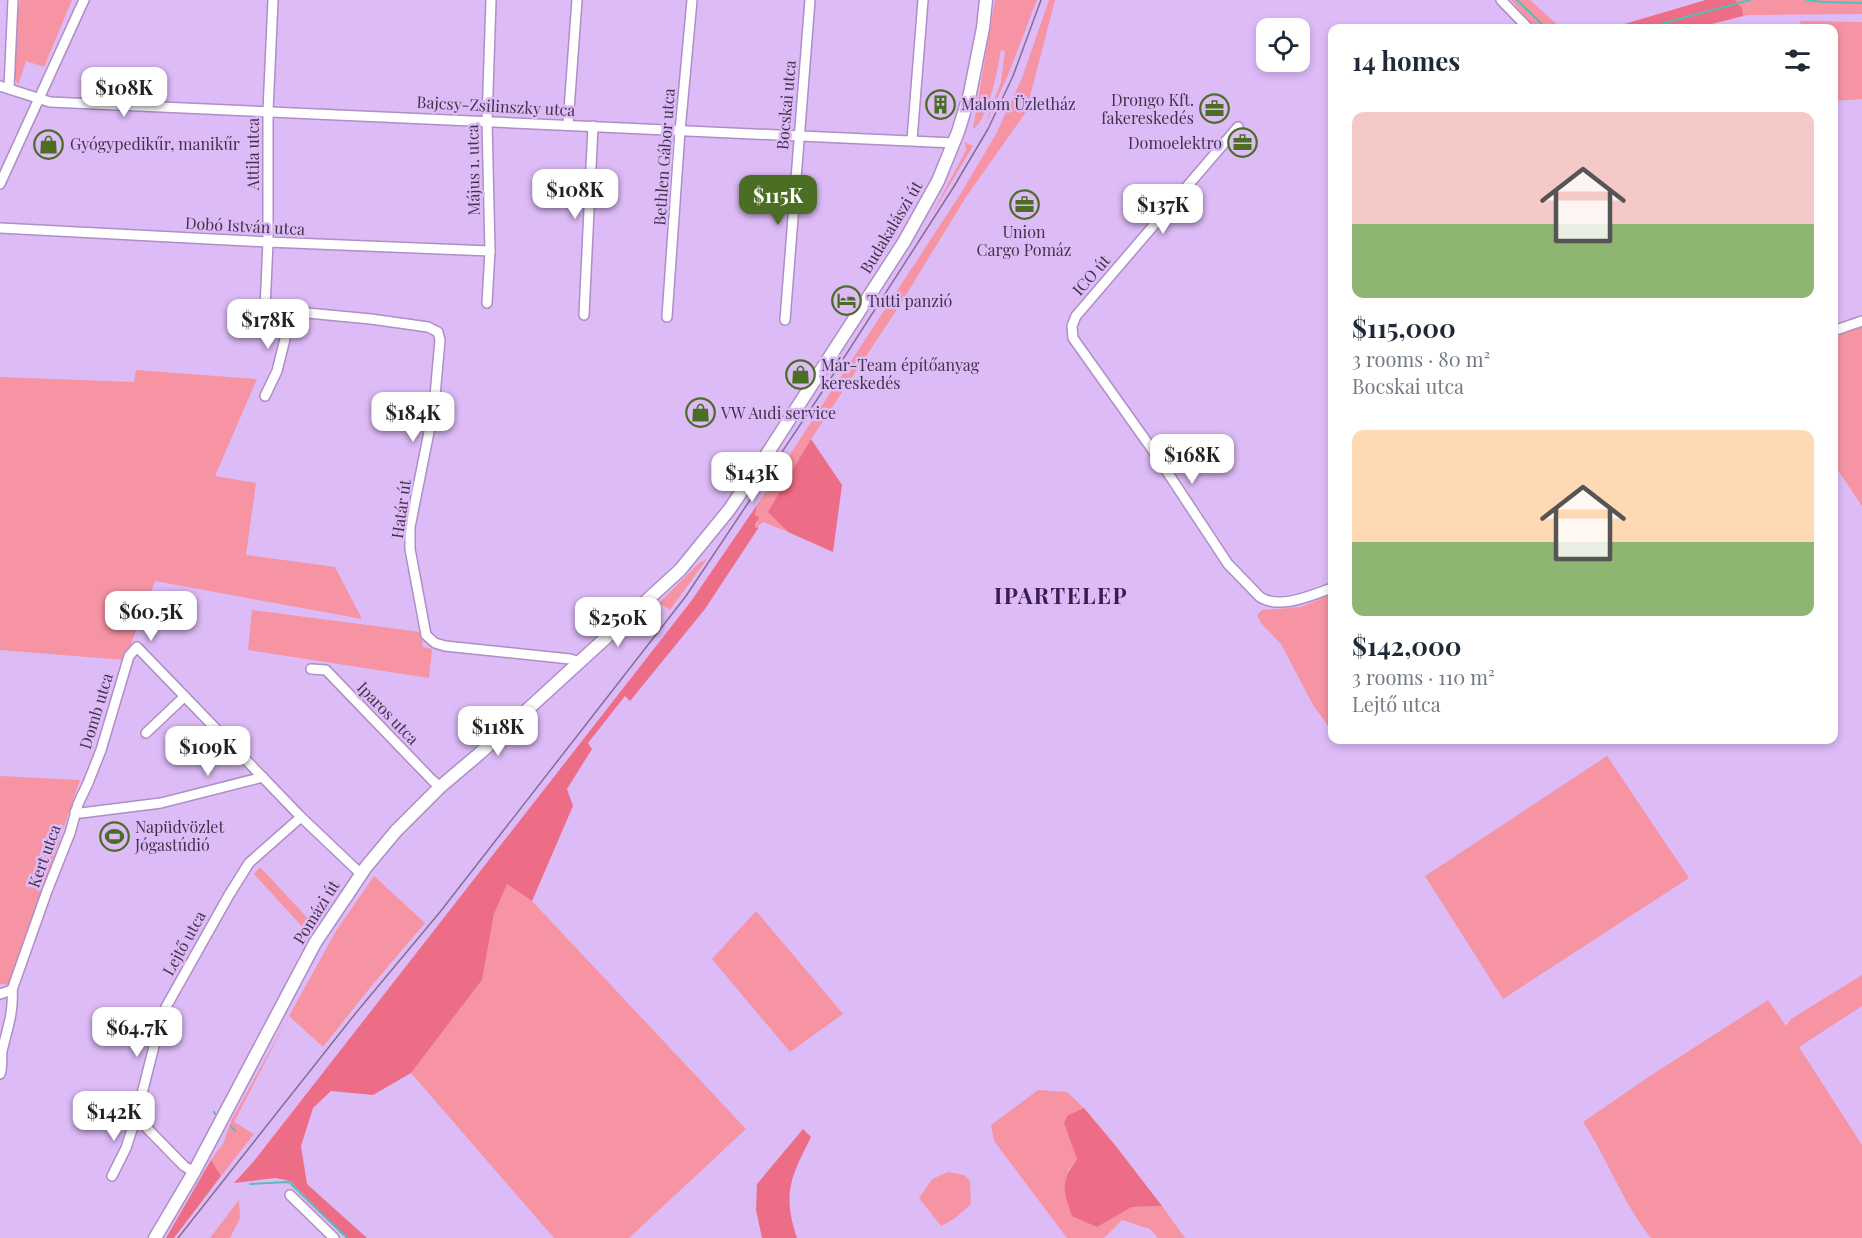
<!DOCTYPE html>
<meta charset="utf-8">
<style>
:root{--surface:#fff;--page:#f6f6f7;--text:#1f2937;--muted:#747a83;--accent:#4c6d24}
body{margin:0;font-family:"Playfair Display",serif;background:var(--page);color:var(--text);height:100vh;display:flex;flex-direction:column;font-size:22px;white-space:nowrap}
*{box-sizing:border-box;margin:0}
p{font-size:20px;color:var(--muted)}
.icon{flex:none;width:33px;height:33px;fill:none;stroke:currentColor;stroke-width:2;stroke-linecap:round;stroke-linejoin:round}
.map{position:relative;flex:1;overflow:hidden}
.details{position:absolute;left:1328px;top:24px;width:510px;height:720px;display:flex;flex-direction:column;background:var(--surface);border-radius:12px;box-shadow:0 3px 9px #0003}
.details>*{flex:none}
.fabs{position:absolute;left:1256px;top:18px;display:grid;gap:12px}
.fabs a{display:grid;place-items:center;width:54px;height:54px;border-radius:12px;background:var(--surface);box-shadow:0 3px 9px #0003;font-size:30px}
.price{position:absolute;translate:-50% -51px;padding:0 14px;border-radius:12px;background:#fff;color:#222;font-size:20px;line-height:39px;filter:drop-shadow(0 2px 3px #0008)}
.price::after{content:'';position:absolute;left:50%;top:36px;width:18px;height:14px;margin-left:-9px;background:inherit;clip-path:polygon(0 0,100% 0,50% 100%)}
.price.current{background:var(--accent);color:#fff}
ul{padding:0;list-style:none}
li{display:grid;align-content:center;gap:12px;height:318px;padding:0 24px}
li span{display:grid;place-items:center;height:186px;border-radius:12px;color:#555}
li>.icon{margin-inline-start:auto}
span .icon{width:108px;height:108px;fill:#fffc;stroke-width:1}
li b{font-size:26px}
h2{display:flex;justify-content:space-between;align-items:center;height:72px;padding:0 24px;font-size:26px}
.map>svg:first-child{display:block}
.green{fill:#f694a3}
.forest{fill:#ee6d86}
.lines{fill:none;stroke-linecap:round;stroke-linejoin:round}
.stream{stroke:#56bdb7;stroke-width:2}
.minor-casing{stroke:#af8ec7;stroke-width:12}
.major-casing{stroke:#af8ec7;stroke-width:15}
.minor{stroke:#fff;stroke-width:9}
.major{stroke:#fff;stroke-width:12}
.tram{stroke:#846e95;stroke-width:1.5}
.labels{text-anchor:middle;stroke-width:5;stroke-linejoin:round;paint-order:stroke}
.poi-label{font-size:16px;fill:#40324a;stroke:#ddbbf7;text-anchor:start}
.street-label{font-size:16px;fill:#40324a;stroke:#ddbbf7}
.district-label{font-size:22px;font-weight:bold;letter-spacing:1.5px;fill:#3a1d4d;stroke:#ddbbf7}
</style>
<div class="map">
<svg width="1862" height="1238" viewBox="0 0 1862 1238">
<rect width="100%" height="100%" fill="#ddbbf7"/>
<g class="green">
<polygon points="16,0 18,0 19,8 20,0 72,0 44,67 26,61 18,85 13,74"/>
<path d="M995 0H1037L1008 75 984 127 1001 82 1005 51 1001 50C998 68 988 121 973 129Z"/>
<polygon points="1049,0 1055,0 1026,112 966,197 898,308 811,439 769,512 788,532 763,522 756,528 755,525 758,523 755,517 757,505 961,193 996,134 1022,78"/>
<polygon points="1511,0 1530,0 1561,28 1535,28"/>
<polygon points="1706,0 1862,0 1862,14 1748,15 1695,28 1611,28"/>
<polygon points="1800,21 1862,22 1862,99 1833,101 1833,28 1802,28"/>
<polygon points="965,142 973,146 931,216 966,150"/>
<polygon points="1862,325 1862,506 1833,463 1833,336"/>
<polygon points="136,370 257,379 215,476 256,483 246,555 335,567 362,619 155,581 125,660 0,650 0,377 134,382"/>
<polygon points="707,559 670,610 659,603 698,564"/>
<polygon points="1332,594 1332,731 1313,705 1281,644 1261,623 1257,615 1262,610 1301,607"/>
<polygon points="252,610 421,632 423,647 432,649 429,678 248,650"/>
<polygon points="1607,756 1689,878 1503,999 1425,876"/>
<polygon points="0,776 80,780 10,985 0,984"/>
<polygon points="260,867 314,925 308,933 254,874"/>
<polygon points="374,876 425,923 373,984 323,1047 289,1016 234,1122 254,1134 221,1176 211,1160 223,1144 231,1121 336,931"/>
<polygon points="507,883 532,901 746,1129 629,1238 554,1238 411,1073 482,980 494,914"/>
<polygon points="756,911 843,1014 790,1052 712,959"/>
<path d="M1862 975V1006L1799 1047 1862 1145V1238H1651C1623 1203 1608 1160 1583 1122L1647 1078 1768 1000 1786 1026 1791 1019Z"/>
<polygon points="1038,1090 1067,1092 1084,1108 1068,1115 1077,1159 1068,1170 1097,1227 1132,1207 1162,1206 1185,1238 1158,1238 1150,1229 1122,1220 1104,1238 1067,1238 994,1141 991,1125"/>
<polygon points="948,1172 964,1175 970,1181 971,1204 954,1219 941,1226 919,1198 932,1179"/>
<polygon points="239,1200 240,1218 230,1238 210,1238"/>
</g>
<g class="forest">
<polygon points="1706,0 1735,0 1742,8 1743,16 1695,28 1611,28"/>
<polygon points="811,439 842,485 833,552 788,532 768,512"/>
<polygon points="757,505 755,516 758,516 759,518 755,525 756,528 759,527 705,609 630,701 625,696 588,743 592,749 567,789 573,806 532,901 507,884 494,914 482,980 411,1073 373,1095 331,1091 313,1108 301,1146 307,1184 367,1238 347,1238 290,1181 276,1178 234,1183 254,1161 692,600"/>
<path d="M1084 1108 1115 1145 1162 1206 1132 1207 1097 1227 1072 1216C1063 1190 1060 1182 1077 1159L1064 1123 1068 1115Z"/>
<path d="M803 1129 811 1137C791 1177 782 1193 797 1238H762L756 1210 757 1184Z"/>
<polygon points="211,1160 221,1176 174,1238 166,1238"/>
</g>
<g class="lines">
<g class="stream">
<polyline points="1517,0 1546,28"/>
<polyline points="1807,0 1823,2 1862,3"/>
<polyline points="1645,28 1750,0"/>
<polyline points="214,1112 215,1114"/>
<polyline points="231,1126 235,1131"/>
<polyline points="250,1184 289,1182 347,1238"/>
</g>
<defs>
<g id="minor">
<polyline points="273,0 268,111 268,242 265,309 371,319 428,327 438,332 440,340 434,407 410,527 410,549 426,635 435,643 445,646 570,659 580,662"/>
<polyline points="1501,0 1528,28"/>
<polyline points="0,86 50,102 954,143"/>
<polyline points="9,88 13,0"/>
<polyline points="568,124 577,0"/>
<path d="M1238 127 1076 316 1072 326 1073 338 1154 452 1228 564 1260 597C1280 610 1312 595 1332 588"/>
<polyline points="912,140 923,0"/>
<polyline points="0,184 84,0"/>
<polyline points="0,228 268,242 490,251"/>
<polyline points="487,303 490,251 487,121 491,0"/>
<polyline points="584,315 593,126"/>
<polyline points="667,317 680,131 692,0"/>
<polyline points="785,320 810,0"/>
<polyline points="1833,331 1862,321"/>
<polyline points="265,396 277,371 292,311"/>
<polyline points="311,669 326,670 432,780 440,787"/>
<polyline points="146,733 184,697"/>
<polyline points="75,812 81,813 161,803 263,777"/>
<polyline points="0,994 12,990"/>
<path d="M0 1074C3 1066 1 1059 2 1051 7 1030 14 1011 12 990L47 891 70 833 78 804 88 783 101 750 129 656 137 647 301 817 361 874"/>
<polyline points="136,1117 184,1166 194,1172"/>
<polyline points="112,1176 126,1148 136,1117 161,1019 166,1007 229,895 249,863 301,817"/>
<polyline points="290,1195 334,1238"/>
</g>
<polyline id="major" points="155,1238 194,1172 315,943 366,867 396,831 440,787 479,754 680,570 729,510 767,454 904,242 938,181 958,132 970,93 983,28 986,0"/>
</defs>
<use href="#minor" class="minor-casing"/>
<use href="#major" class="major-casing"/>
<use href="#minor" class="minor"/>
<use href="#major" class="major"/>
<polyline class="tram" points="178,1238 355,1014 440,912 686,596 820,395 953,188 988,129 1013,76 1041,0"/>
</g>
<defs>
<symbol id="building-ring" viewBox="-11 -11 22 22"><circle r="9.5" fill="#ddbbf7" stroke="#4c6d24" stroke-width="1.5"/><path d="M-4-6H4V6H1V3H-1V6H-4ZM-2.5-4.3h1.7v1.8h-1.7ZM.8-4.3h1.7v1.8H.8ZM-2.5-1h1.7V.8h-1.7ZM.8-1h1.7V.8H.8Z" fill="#4c6d24"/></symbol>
<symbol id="office-ring" viewBox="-11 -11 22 22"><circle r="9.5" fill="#ddbbf7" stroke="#4c6d24" stroke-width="1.5"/><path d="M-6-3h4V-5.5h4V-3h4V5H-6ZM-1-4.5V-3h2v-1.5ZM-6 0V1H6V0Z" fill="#4c6d24"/></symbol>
<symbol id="shop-ring" viewBox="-11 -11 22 22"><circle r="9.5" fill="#ddbbf7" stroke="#4c6d24" stroke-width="1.5"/><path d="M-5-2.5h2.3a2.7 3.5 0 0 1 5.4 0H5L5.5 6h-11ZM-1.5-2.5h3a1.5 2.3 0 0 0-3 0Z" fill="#4c6d24"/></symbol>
<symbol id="hotel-ring" viewBox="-11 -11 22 22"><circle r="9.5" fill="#ddbbf7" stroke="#4c6d24" stroke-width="1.5"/><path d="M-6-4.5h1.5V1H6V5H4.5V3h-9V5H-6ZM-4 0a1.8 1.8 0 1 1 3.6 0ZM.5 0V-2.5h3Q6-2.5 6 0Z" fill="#4c6d24"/></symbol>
<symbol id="stadium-ring" viewBox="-11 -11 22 22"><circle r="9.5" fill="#ddbbf7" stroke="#4c6d24" stroke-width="1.5"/><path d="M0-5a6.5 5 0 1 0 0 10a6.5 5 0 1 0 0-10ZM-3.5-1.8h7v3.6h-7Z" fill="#4c6d24"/></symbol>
</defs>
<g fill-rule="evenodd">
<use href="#building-ring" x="924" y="88" width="33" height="33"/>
<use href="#office-ring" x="1198" y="92" width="33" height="33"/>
<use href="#office-ring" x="1226" y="126" width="33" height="33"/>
<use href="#shop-ring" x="32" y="128" width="33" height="33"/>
<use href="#office-ring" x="1008" y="188" width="33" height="33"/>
<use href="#hotel-ring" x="830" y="284" width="33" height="33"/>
<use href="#shop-ring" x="784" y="358" width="33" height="33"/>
<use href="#shop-ring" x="684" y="396" width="33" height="33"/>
<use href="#stadium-ring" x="98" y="820" width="33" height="33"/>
</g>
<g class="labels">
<g class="poi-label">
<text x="1194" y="106" text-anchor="end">Drongo Kft.<tspan x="1194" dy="18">fakereskedés</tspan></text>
<text x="961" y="110">Malom Üzletház</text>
<text x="1222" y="149" text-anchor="end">Domoelektro</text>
<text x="70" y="150">Gyógypedikűr, manikűr</text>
<text x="1024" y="238" text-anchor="middle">Union<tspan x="1024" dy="18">Cargo Pomáz</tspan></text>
<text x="867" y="307">Tutti panzió</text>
<text x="821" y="371">Már-Team építőanyag<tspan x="821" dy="18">kereskedés</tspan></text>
<text x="721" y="419">VW Audi service</text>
<text x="135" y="833">Napüdvözlet<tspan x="135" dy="18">Jógastúdió</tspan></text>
</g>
<g class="street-label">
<text transform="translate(786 105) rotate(-85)" y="6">Bocskai utca</text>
<text transform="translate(496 106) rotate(3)" y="6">Bajcsy-Zsilinszky utca</text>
<text transform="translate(253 154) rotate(-90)" y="6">Attila utca</text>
<text transform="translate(664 157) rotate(-86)" y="6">Bethlen Gábor utca</text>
<text transform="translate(473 170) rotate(-91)" y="6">Május 1. utca</text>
<text transform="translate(245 226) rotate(3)" y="6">Dobó István utca</text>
<text transform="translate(891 227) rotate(-59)" y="6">Budakalászi út</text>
<text transform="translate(1091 275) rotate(-49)" y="6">ICO út</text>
<text transform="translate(401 509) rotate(-82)" y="6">Határ út</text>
<text transform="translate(96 711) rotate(-73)" y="6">Domb utca</text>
<text transform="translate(388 713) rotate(46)" y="6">Iparos utca</text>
<text transform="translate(44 856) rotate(-70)" y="6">Kert utca</text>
<text transform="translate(316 912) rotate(-58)" y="6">Pomázi út</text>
<text transform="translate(184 943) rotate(-61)" y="6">Lejtő utca</text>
</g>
<g class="district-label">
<text x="1061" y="604">IPARTELEP</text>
</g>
</g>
</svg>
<div class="fabs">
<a><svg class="icon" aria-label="locate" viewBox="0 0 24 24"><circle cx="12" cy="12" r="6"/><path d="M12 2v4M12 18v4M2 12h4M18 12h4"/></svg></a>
</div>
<b class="price" style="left:124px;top:118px">$108K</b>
<b class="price" style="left:575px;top:220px">$108K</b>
<b class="price current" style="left:778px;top:226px">$115K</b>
<b class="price" style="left:1163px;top:235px">$137K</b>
<b class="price" style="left:268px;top:350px">$178K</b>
<b class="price" style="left:413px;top:443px">$184K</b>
<b class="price" style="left:1192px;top:485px">$168K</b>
<b class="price" style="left:752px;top:503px">$143K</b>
<b class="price" style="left:151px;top:642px">$60.5K</b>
<b class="price" style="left:618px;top:648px">$250K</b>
<b class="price" style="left:498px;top:757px">$118K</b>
<b class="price" style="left:208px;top:777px">$109K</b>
<b class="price" style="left:137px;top:1058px">$64.7K</b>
<b class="price" style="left:114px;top:1142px">$142K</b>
<section class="details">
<h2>14 homes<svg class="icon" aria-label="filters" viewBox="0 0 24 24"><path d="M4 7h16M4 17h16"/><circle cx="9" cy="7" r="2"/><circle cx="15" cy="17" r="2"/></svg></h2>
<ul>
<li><span style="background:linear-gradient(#f6c9c9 60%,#8fb573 0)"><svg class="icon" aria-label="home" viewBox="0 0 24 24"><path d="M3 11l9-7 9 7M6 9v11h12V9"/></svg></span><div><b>$115,000</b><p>3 rooms · 80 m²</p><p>Bocskai utca</p></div></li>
<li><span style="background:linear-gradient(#ffd9b3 60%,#8fb573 0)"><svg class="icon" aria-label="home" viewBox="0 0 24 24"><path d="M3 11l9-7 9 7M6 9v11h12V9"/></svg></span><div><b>$142,000</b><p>3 rooms · 110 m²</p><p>Lejtő utca</p></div></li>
</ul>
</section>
</div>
